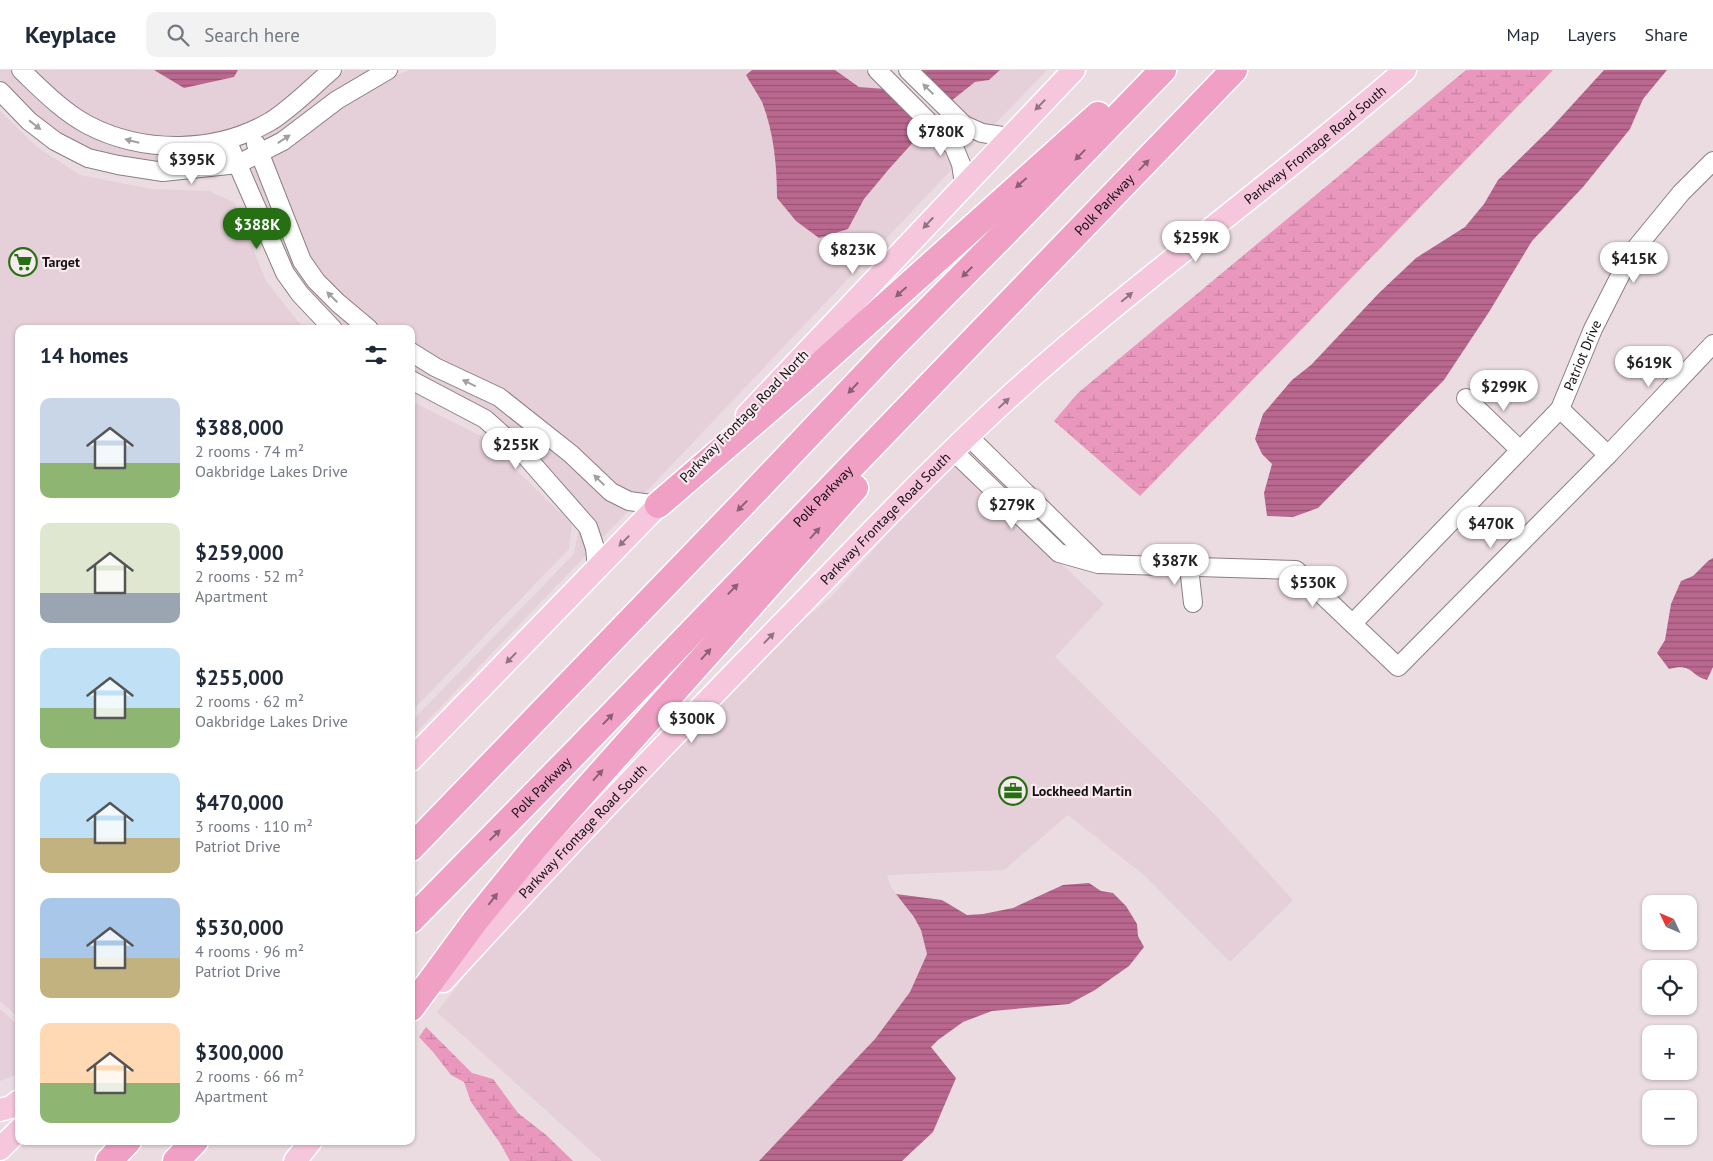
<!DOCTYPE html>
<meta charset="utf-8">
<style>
:root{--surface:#fff;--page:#f2f2f3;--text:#1f2937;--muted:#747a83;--line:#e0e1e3;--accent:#267013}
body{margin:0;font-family:"PT Sans",sans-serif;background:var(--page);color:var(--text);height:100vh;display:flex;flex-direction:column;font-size:19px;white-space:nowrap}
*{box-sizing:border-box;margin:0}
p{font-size:16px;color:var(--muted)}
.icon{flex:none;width:28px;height:28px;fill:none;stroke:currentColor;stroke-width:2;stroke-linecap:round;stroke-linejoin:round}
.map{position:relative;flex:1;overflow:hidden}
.sheet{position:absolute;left:15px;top:255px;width:400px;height:820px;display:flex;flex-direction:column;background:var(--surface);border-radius:10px;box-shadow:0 1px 4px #0004}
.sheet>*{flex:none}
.needle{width:32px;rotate:314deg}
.controls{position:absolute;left:1642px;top:825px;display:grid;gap:10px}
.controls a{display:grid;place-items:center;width:55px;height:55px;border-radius:10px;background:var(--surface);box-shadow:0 1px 4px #0004;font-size:25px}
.price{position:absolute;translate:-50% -42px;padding:0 11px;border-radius:18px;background:#fff;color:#222;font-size:16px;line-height:32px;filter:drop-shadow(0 1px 2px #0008)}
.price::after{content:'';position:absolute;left:50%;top:30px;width:15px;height:11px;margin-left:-8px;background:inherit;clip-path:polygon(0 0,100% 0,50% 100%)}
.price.active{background:var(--accent);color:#fff}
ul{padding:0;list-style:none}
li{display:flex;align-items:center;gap:15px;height:125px;padding:0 25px}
li span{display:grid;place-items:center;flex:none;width:140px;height:100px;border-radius:10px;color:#555}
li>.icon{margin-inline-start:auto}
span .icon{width:60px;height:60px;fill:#fffc;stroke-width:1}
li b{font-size:21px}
h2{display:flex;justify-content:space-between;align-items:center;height:60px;padding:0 25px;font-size:21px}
header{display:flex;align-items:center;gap:30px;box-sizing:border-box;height:70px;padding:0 25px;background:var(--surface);border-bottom:1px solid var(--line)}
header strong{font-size:24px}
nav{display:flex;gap:28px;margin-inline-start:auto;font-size:18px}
.search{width:350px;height:45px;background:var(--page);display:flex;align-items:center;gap:12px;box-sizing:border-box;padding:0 18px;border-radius:10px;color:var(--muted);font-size:19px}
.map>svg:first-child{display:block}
.built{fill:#e5cfd8}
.wetland{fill:url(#wetland-marsh)}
.water{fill:url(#water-rules)}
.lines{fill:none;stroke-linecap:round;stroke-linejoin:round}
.minor-casing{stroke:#8b7e83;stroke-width:20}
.major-casing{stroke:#fff;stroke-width:25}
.highway-casing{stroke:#fff;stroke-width:29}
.minor{stroke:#fff;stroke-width:18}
.major{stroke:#f6c6dc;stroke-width:22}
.highway{stroke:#f0a0c5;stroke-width:26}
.oneway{fill:#a19fa0}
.oneway2{fill:#907481}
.oneway3{fill:#8d5f74}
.labels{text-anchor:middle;stroke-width:4.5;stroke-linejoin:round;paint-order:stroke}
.street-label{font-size:14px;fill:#130f11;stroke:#f8eaef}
.poi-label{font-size:14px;font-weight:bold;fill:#130f11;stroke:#f8eaef;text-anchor:start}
</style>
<header>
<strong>Keyplace</strong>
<div class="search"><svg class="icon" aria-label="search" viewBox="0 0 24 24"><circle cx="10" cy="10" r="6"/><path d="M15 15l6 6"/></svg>Search here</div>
<nav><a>Map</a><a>Layers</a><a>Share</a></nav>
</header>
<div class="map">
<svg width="1713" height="1091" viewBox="0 0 1713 1091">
<defs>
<pattern id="wetland-marsh" width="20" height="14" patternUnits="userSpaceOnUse" patternTransform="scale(1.25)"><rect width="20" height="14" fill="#e997bd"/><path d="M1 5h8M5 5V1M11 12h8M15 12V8" fill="none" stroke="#c781a1"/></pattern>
<pattern id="water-rules" width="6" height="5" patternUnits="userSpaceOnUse" patternTransform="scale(1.25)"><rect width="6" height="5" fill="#ba6890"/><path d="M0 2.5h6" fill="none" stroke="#965474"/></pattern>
</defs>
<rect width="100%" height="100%" fill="#ebdce2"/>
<g class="built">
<polygon points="0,0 11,0 53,40 125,77 157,84 189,83 223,78 227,88 162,94 119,88 90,81 58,64 34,46 0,9"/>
<polygon points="32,0 154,0 184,18 234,7 238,0 319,0 289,27 265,44 225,62 187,68 158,68 128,62 92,49 63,29"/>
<polygon points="345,0 371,0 278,64 263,72 260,65"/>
<polygon points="409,0 752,0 746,5 761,31 770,56 777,99 777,128 848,159 864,129 889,99 926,58 948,81 954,97 643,425 631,423 616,416 438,290 411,273 411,259 385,259 369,250 322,207 309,188 270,88 342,37 388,9"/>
<polygon points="835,0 865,0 886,19 859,17"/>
<polygon points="1000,0 1047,0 992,57 984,55 968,48 951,31 975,12 989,10"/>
<polygon points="0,41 37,77 80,105 151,119 209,121 234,132 266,211 304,259 19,259 19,948 0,931"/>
<polygon points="256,94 287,176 357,259 344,259 306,220 292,200 248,99"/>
<polygon points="411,291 495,334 630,439 601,469 594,452 565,421 411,302"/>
<polygon points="411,331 481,366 572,454 569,479 411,642"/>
<polygon points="954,392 1104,534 1055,587 1215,745 1293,830 1230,892 1145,806 1068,745 1004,800 887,805 891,817 914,847 921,860 927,884 910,922 875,969 759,1091 602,1091 437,942 499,862 588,767 697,660 694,657 765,583 832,526 933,413"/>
<polygon points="579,457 588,483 411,668 411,652 574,484"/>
<polygon points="0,939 19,956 19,1004 0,1011"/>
</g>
<g class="wetland">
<polygon points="1466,0 1553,0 1140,426 1054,351 1078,323"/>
<polygon points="426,957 472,1003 493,1009 518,1043 545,1064 573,1091 510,1091 500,1073 471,1032 464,1012 451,1005 433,982 419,967"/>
</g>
<g class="water">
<polygon points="154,0 238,0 234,7 184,18"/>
<path d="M752 0H835L859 17 886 19 926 58 889 99 864 129 848 159 819 168 796 151 777 128C777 96 774 63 762 32 757 23 751 14 746 5Z"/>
<polygon points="919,0 1000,0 989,10 975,12 951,31"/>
<polygon points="1604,0 1667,0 1643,29 1630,59 1583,117 1532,171 1489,242 1444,310 1318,438 1293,447 1267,446 1264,423 1272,394 1262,384 1255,369 1263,344 1292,310 1311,295 1379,223 1416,188 1465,157 1484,134 1498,110 1551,58"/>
<path d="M1713 488V597L1707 610C1689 605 1693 593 1669 599L1657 583 1665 570 1671 534 1681 511 1693 506 1708 491Z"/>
<polygon points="1089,813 1101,821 1113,823 1126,836 1137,854 1138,866 1144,877 1129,896 1095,920 1069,934 992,941 963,952 938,970 931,977 956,1008 933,1062 902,1091 759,1091 875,969 910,922 927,884 921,860 914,847 896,824 942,830 967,845 983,844 1013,838 1063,815"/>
</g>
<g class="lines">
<defs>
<g id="minor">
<path d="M21 0C42 20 63 42 88 55 144 84 217 83 271 51 293 37 312 17 332 0"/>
<polyline points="877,0 954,77 961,94 964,114"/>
<polyline points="908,0 964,55 982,63 1009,67"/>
<polyline points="0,21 29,51 55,71 88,88 118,95 163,102 238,94 283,71 337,30 388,0"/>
<polyline points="227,70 285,203 300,224 333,259"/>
<polyline points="256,74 302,191 316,211 338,233 369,259"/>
<polyline points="411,282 435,297 499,327 571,384 611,422 629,431 658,435"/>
<polyline points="411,310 485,349 522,382 588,457 595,478 597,499"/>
<polyline points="1466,328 1520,380"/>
<polyline points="1560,339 1608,385"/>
<polyline points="968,366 1096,492"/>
<polyline points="953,381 1059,483 1098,494 1296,500 1398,597 1608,385 1713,274"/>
<polyline points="1189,497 1193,533"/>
<path id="s1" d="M1353 553 1560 339 1593 259 1631 184 1681 123 1713 91"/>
</g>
<g id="major">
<polyline points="747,345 1074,0"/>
<polyline points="411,690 670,423"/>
<path id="s2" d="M443 911C554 789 668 671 783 553 860 474 937 392 1019 318 1143 207 1279 110 1405 0"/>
<polyline points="0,1040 11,1037 19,1031"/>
<polyline points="0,1079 19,1060"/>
<polyline points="295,1091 311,1071"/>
</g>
<g id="highway">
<polyline points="658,435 803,310 1098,45"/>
<polyline points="411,778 740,437 889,280 1003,165 1163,0"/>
<path id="s3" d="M411 850 577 681 1234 0"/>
<polyline points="411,938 475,851 535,777 855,418"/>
<polyline points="109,1091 128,1071"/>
<polyline points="176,1091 195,1071"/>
</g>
</defs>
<use href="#minor" class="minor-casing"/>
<use href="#major" class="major-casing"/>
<use href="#highway" class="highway-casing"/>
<use href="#minor" class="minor"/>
<use href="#major" class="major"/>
<use href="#highway" class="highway"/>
</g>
<defs><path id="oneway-solid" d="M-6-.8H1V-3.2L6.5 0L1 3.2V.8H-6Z" transform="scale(1.25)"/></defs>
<g class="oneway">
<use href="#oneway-solid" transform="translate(928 19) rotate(-136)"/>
<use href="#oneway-solid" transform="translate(35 55) rotate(38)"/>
<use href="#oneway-solid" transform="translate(284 69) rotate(-33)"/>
<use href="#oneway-solid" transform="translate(132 71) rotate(-166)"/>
<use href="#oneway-solid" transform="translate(332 227) rotate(-136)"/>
<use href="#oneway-solid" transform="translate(469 313) rotate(-154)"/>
<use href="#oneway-solid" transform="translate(599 410) rotate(-136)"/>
</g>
<g class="oneway2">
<use href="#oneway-solid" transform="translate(1040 35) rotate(134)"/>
<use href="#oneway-solid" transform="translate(928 153) rotate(133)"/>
<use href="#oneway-solid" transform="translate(1127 227) rotate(-40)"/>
<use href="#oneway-solid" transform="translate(1004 333) rotate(-43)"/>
<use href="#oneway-solid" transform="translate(624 471) rotate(134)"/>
<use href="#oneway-solid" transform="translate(769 568) rotate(-46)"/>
<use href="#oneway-solid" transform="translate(511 588) rotate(134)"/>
</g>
<g class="oneway3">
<use href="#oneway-solid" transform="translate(1080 85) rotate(134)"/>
<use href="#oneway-solid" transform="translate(1144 95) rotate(-46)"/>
<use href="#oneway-solid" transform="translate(1021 113) rotate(138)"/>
<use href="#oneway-solid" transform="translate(967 202) rotate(135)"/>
<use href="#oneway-solid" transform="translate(901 222) rotate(138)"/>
<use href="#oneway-solid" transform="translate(853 318) rotate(133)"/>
<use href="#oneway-solid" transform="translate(742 436) rotate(134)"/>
<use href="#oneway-solid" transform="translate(815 463) rotate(-48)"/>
<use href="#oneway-solid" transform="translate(733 519) rotate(-46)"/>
<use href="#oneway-solid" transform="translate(706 584) rotate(-48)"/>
<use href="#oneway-solid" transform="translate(608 649) rotate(-46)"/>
<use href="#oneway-solid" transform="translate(598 705) rotate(-48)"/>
<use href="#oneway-solid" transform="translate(495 765) rotate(-45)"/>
<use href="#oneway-solid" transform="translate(493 829) rotate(-52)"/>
</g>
<defs>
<symbol id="supermarket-ring" viewBox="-11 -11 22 22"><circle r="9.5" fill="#f8eaef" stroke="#267013" stroke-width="1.5"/><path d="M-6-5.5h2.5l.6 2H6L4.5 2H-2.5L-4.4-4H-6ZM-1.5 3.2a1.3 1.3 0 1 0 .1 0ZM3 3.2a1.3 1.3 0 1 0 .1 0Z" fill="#267013"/></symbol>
<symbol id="office-ring" viewBox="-11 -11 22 22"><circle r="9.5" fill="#f8eaef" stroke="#267013" stroke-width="1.5"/><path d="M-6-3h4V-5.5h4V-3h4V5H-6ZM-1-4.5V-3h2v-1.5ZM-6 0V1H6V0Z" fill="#267013"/></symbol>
</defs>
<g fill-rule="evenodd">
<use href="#supermarket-ring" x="7" y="176" width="32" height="32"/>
<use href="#office-ring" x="997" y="705" width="32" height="32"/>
</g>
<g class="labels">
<g class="street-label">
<text dy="5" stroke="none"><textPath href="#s2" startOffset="1210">Parkway Frontage Road South</textPath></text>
<text dy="5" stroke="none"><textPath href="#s3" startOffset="996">Polk Parkway</textPath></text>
<text dy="5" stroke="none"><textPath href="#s1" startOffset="356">Patriot Drive</textPath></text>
<text transform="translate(744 346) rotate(-46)" y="5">Parkway Frontage Road North</text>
<text dy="5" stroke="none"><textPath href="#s3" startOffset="591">Polk Parkway</textPath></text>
<text dy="5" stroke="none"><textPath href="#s2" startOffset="640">Parkway Frontage Road South</textPath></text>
<text dy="5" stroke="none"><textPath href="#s3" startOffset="186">Polk Parkway</textPath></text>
<text dy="5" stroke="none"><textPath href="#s2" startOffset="205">Parkway Frontage Road South</textPath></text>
</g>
<g class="poi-label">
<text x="42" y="197">Target</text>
<text x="1032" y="726">Lockheed Martin</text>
</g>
</g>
</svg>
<div class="controls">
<a><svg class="needle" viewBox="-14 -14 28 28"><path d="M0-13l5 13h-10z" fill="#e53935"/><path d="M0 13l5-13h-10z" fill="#747a83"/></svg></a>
<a><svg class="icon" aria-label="locate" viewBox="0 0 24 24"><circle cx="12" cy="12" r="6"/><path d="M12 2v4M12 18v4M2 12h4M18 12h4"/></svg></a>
<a>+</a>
<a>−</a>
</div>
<b class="price" style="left:941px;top:87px">$780K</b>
<b class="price" style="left:192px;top:115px">$395K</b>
<b class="price active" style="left:257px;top:180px">$388K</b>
<b class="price" style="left:1196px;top:193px">$259K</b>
<b class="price" style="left:853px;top:205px">$823K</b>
<b class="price" style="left:1634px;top:214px">$415K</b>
<b class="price" style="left:1649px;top:318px">$619K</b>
<b class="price" style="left:1504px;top:342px">$299K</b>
<b class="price" style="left:516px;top:400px">$255K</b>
<b class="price" style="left:1012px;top:460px">$279K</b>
<b class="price" style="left:1491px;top:479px">$470K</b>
<b class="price" style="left:1175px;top:516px">$387K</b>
<b class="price" style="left:1313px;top:538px">$530K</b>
<b class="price" style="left:692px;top:674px">$300K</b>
<section class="sheet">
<h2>14 homes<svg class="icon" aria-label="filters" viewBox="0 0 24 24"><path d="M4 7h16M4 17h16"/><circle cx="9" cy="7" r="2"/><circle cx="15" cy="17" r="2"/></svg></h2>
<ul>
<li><span style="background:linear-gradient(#c9d6e8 65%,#8fb573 0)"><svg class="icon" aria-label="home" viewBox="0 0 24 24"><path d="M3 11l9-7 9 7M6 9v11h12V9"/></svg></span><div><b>$388,000</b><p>2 rooms · 74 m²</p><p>Oakbridge Lakes Drive</p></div></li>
<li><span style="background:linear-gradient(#dfe7d0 70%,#9aa5b1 0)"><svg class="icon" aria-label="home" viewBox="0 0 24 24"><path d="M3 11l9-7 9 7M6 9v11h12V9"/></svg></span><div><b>$259,000</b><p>2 rooms · 52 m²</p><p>Apartment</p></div></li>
<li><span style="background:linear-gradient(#bfe0f5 60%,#8fb573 0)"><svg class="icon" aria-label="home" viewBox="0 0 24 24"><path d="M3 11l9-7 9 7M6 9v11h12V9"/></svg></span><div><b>$255,000</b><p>2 rooms · 62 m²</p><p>Oakbridge Lakes Drive</p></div></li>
<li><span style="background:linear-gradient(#bfe0f5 65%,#c2b280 0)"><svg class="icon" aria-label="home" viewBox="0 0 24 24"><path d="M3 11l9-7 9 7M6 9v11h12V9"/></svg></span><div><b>$470,000</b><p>3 rooms · 110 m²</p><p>Patriot Drive</p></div></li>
<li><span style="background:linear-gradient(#a9c7e8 60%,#c2b280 0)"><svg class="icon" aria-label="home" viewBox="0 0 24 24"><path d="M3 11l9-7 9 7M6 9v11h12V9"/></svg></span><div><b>$530,000</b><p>4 rooms · 96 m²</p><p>Patriot Drive</p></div></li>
<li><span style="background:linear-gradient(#ffd9b3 60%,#8fb573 0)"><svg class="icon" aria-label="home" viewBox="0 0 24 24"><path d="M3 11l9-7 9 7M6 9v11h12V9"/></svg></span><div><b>$300,000</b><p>2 rooms · 66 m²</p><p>Apartment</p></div></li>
</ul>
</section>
</div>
